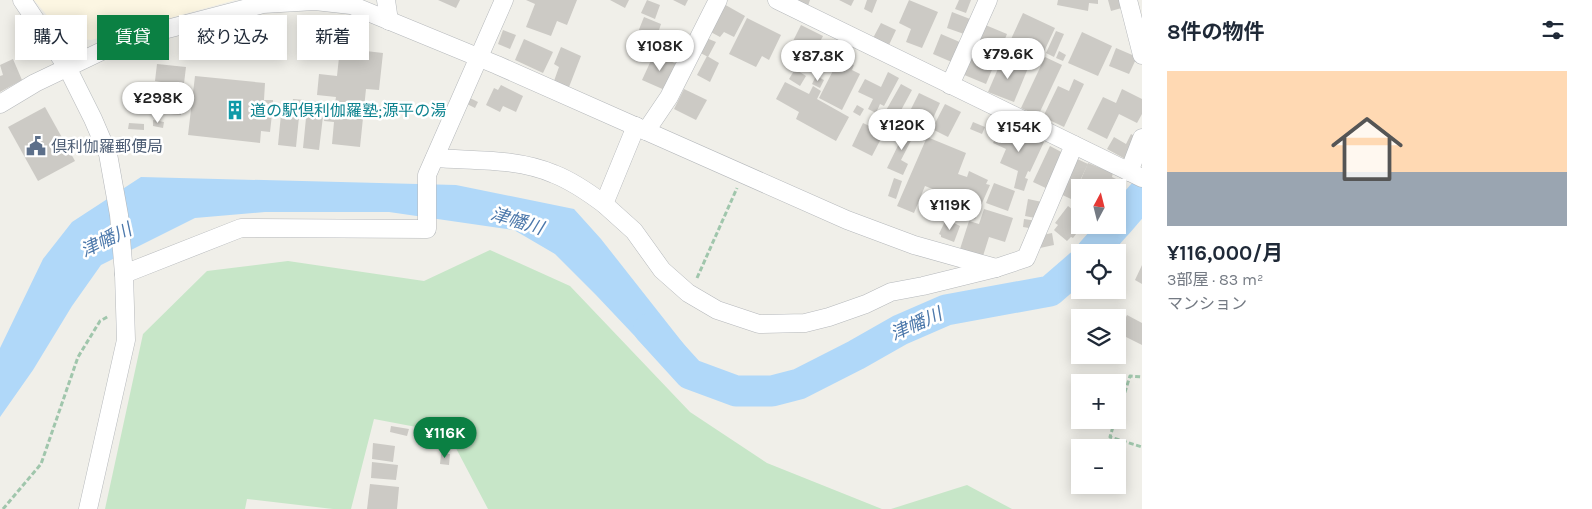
<!DOCTYPE html>
<html lang="ja">
<meta charset="utf-8">
<style>
:root{--surface:#fff;--page:#f2f2f3;--text:#1f2937;--muted:#747a83;--line:#e0e1e3;--accent:#0b8043}
body{margin:0;font-family:Karla,"Noto Sans JP",sans-serif;background:var(--page);color:var(--text);height:100vh;display:flex;flex-direction:column;font-size:19px;white-space:nowrap}
*{box-sizing:border-box;margin:0}
p{font-size:16px;color:var(--muted)}
.icon{flex:none;width:28px;height:28px;fill:none;stroke:currentColor;stroke-width:2;stroke-linecap:round;stroke-linejoin:round}
.map{position:relative;flex:1;overflow:hidden}
.drawer{display:flex;flex-direction:column;background:var(--surface);width:450px}
.drawer>*{flex:none}
.hud{position:absolute;left:15px;top:15px;width:475px;height:45px;display:flex;gap:10px}
.needle{width:32px;rotate:7deg}
.tools{position:absolute;left:1071px;top:179px;display:grid;gap:10px}
.tools a{display:grid;place-items:center;width:55px;height:55px;border-radius:0px;background:var(--surface);box-shadow:0 2px 12px #0003;font-size:25px}
.price{position:absolute;translate:-50% -42px;padding:0 11px;border-radius:18px;background:#fff;color:#222;font-size:16px;line-height:32px;filter:drop-shadow(0 1px 2px #0008)}
.price::after{content:'';position:absolute;left:50%;top:30px;width:15px;height:11px;margin-left:-8px;background:inherit;clip-path:polygon(0 0,100% 0,50% 100%)}
.price.selected{background:var(--accent);color:#fff}
ul{padding:0;list-style:none}
li{display:grid;align-content:center;gap:10px;height:265px;padding:0 25px}
li+li{border-top:1px solid var(--line)}
li span{display:grid;place-items:center;height:155px;border-radius:0px;color:#555}
li>.icon{margin-inline-start:auto}
span .icon{width:90px;height:90px;fill:#fffc;stroke-width:1}
li b{font-size:21px}
h2{display:flex;justify-content:space-between;align-items:center;height:60px;padding:0 25px;font-size:21px}
.chip{padding:0 18px;border-radius:0px;background:var(--surface);box-shadow:0 2px 12px #0003;font-size:18px;line-height:45px}
.chip.selected{background:var(--accent);color:#fff}
main{display:flex;flex:1;min-height:0}
.map>svg:first-child{display:block}
.commercial{fill:#fcf6e2}
.green{fill:#c7e6c8}
.water{fill:#b0d8f9}
.lines{fill:none;stroke-linecap:round;stroke-linejoin:round}
.river{stroke:#b0d8f9;stroke-width:31}
.building{fill:#cccac5}
.minor-casing{stroke:#b5b8bb;stroke-width:19}
.path{stroke:#a0c6ac;stroke-width:3;stroke-dasharray:5 2.5;stroke-linecap:butt}
.minor{stroke:#fff;stroke-width:18}
.labels{text-anchor:middle;stroke-width:5;stroke-linejoin:round;paint-order:stroke}
.culture-label{font-size:16px;fill:#0d838f;stroke:#fff;text-anchor:start}
.service-label{font-size:16px;fill:#4e5e75;stroke:#fff;text-anchor:start}
.water-label{font-size:18px;font-style:italic;fill:#4c78ab;stroke:#fff}
</style>
<main>
<div class="map">
<svg width="1142" height="509" viewBox="0 0 1142 509">
<rect width="100%" height="100%" fill="#f0efe9"/>
<polygon class="commercial" points="34,0 235,0 91,40 71,37 56,26"/>
<g class="green">
<polygon points="490,250 570,286 690,412 767,463 882,509 488,509 448,433 374,419 351,509 333,509 247,499 245,509 105,509 143,334 207,271 288,261 424,281"/>
<polygon points="967,485 1012,509 891,509"/>
</g>
<polygon class="water" points="141,177 456,185 574,209 601,239 690,352 665,368 596,295 555,254 514,230 389,212 265,212 195,218 101,265 72,306 33,370 0,417 0,348 43,259 72,222"/>
<g class="lines">
<g class="river">
<polyline points="1118,223 1142,195"/>
<polyline points="1092,252 1116,225"/>
<polyline points="649,329 690,374 736,391 772,391 799,384 856,355 900,330 946,310 1050,291 1080,265"/>
</g>
</g>
<g class="building">
<polygon points="438,0 460,0 456,8"/>
<polygon points="526,0 577,0 567,25 557,21 551,36 526,27 535,4"/>
<polygon points="610,0 629,0 625,8"/>
<polygon points="647,0 660,5 655,19 641,13"/>
<polygon points="673,0 688,0 685,6"/>
<polygon points="795,0 810,0 808,6"/>
<polygon points="839,0 854,0 851,6"/>
<polygon points="867,0 877,0 872,13 864,9"/>
<polygon points="909,0 938,12 922,48 906,42 911,29 899,23"/>
<polygon points="959,0 971,0 966,13 955,9"/>
<polygon points="1058,0 1098,0 1098,4 1089,3 1088,11 1057,5"/>
<polygon points="1108,0 1124,0 1125,7 1111,11"/>
<polygon points="722,3 745,16 734,37 724,32 720,37 707,30"/>
<polygon points="952,12 970,19 964,34 947,28"/>
<polygon points="1023,13 1055,28 1042,56 1032,51 1028,60 1006,50"/>
<polygon points="644,17 661,24 656,39 638,32"/>
<polygon points="747,18 781,35 769,60 762,56 756,67 729,54"/>
<polygon points="881,23 896,30 889,45 873,38"/>
<polygon points="983,24 1007,34 986,84 962,74"/>
<polygon points="801,25 823,36 806,68 785,57"/>
<polygon points="503,30 516,35 510,49 498,44"/>
<polygon points="1056,31 1064,34 1054,57 1046,53"/>
<polygon points="1082,32 1112,46 1098,76 1068,63"/>
<polygon points="673,34 691,44 682,60 664,50"/>
<polygon points="941,34 962,43 954,63 933,54"/>
<polygon points="704,37 716,42 708,57 697,51"/>
<polygon points="524,39 553,52 543,73 515,60"/>
<polygon points="831,40 844,46 839,55 827,49"/>
<polygon points="561,47 581,56 569,87 554,81 559,67 554,64"/>
<polygon points="340,48 383,53 379,90 366,89 360,147 332,144 334,122 324,121 326,109 334,109 336,97 317,95 319,74 337,76"/>
<polygon points="1116,48 1137,57 1129,74 1109,66"/>
<polygon points="1059,51 1066,55 1063,61 1056,58"/>
<polygon points="654,54 679,65 667,91 642,80"/>
<polygon points="707,56 719,63 710,82 697,75"/>
<polygon points="840,57 854,65 852,70 860,74 842,110 819,98"/>
<polygon points="1003,57 1028,68 1014,102 988,92"/>
<polygon points="1045,57 1062,65 1038,116 1021,108"/>
<polygon points="13,59 22,80 0,92 0,76 3,75 0,65"/>
<polygon points="157,64 186,67 183,92 172,91 172,94 183,95 181,115 160,113 162,96 159,96 161,82 155,81"/>
<polygon points="795,69 806,76 800,86 789,79"/>
<polygon points="888,72 899,78 884,106 880,104 876,113 868,109 873,99 858,92 865,79 881,87"/>
<polygon points="195,76 265,83 264,100 273,100 273,105 280,105 279,115 272,114 270,132 261,131 260,143 188,135"/>
<polygon points="816,76 824,80 820,88 812,84"/>
<polygon points="1074,79 1084,84 1064,127 1043,117 1058,86 1069,91"/>
<polygon points="785,82 809,94 813,86 821,91 817,99 849,117 836,141 796,119 799,112 776,99"/>
<polygon points="901,84 912,90 899,114 895,111 884,132 876,128"/>
<polygon points="501,85 523,96 516,112 503,106 500,112 486,105 494,88 498,90"/>
<polygon points="684,89 707,100 696,120 674,109"/>
<polygon points="1122,89 1142,99 1142,114 1137,123 1119,114 1107,139 1087,129 1103,97 1116,103"/>
<polygon points="919,93 940,103 929,127 907,117"/>
<polygon points="470,98 478,102 475,108 467,104"/>
<polygon points="293,99 316,101 315,107 324,108 319,150 303,148 306,118 299,117 296,147 278,145 282,104 292,105"/>
<polygon points="945,104 961,112 948,137 932,129"/>
<polygon points="857,105 864,109 860,116 853,112"/>
<polygon points="45,107 75,161 38,181 8,127"/>
<polygon points="153,120 164,122 163,128 153,126"/>
<polygon points="973,122 985,127 982,134 970,129"/>
<polygon points="129,123 144,124 144,130 128,129"/>
<polygon points="863,123 884,133 872,156 852,146"/>
<polygon points="909,123 918,127 901,160 908,164 903,175 887,168"/>
<polygon points="1017,128 1044,142 1030,172 1028,171 1025,178 1028,179 1024,191 1014,188 1018,171 1000,163 1006,149 993,143 1000,129 1012,135"/>
<polygon points="1131,134 1139,139 1127,160 1107,149 1114,137 1126,144"/>
<polygon points="927,137 966,153 958,174 967,177 969,171 988,180 986,184 990,185 975,219 952,209 957,199 925,186 914,213 897,206"/>
<polygon points="1050,146 1067,155 1050,190 1033,182"/>
<polygon points="1073,157 1088,164 1071,199 1056,192"/>
<polygon points="1088,163 1113,173 1112,177 1116,179 1113,188 1080,188 1080,201 1073,198"/>
<polygon points="894,178 902,181 896,199 888,196"/>
<polygon points="994,183 1015,191 1008,211 986,203"/>
<polygon points="1028,199 1042,202 1040,219 1025,216"/>
<polygon points="1080,205 1079,223 1082,226 1073,238 1071,237 1067,241 1055,231 1054,230 1058,225 1055,223 1068,206 1077,213"/>
<polygon points="984,209 1013,218 1005,242 989,237 983,256 960,249 969,221 979,224"/>
<polygon points="946,219 960,226 954,242 941,237 941,235 939,234"/>
<polygon points="1024,219 1037,221 1035,229 1023,227"/>
<polygon points="1052,233 1054,245 1040,248 1038,236"/>
<polygon points="1142,265 1142,284 1135,280"/>
<polygon points="1127,315 1142,323 1142,345 1118,333"/>
<polygon points="391,426 409,429 407,436 390,432"/>
<polygon points="426,434 441,438 441,443 416,440 417,435 427,436"/>
<polygon points="373,443 395,446 393,462 372,459"/>
<polygon points="441,454 450,454 449,465 440,464"/>
<polygon points="372,462 398,465 396,480 371,478"/>
<polygon points="370,484 399,487 397,509 367,509"/>
</g>
<g class="lines">
<defs>
<g id="minor">
<polyline points="22,0 67,67 93,119 108,154 119,215 124,274 126,340 88,509"/>
<polyline points="386,0 389,21"/>
<polyline points="777,0 1142,178"/>
<polyline points="1128,0 1142,55"/>
<polyline points="950,85 988,0"/>
<polyline points="0,104 35,83 125,40 263,4 315,1 351,5 497,65 847,220 914,245 996,268"/>
<polyline points="646,131 669,97 718,0"/>
<path d="M435 158C474 161 517 158 554 174 572 181 588 192 604 204L636 126"/>
<polyline points="1129,172 1142,138"/>
<polyline points="604,204 634,231 662,270 688,293 717,310 759,324 805,323 829,317 866,304 891,292 923,286 996,268 1026,258 1074,145"/>
<polyline points="124,274 241,228 427,229 427,175 504,0"/>
</g>
</defs>
<use href="#minor" class="minor-casing"/>
<g class="path">
<polyline points="697,278 737,188"/>
<polyline points="1118,414 1130,376 1142,377"/>
<polyline points="1115,420 1110,437 1142,447"/>
<polyline points="3,509 41,464 78,357 100,321 109,316"/>
</g>
<use href="#minor" class="minor"/>
</g>
<defs>
<symbol id="building-bare" viewBox="-9 -9 18 18"><path d="M-4-6H4V6H1V3H-1V6H-4ZM-2.5-4.3h1.7v1.8h-1.7ZM.8-4.3h1.7v1.8H.8ZM-2.5-1h1.7V.8h-1.7ZM.8-1h1.7V.8H.8Z" fill="#0f9aa8" stroke="#fff" stroke-width="2.5" paint-order="stroke"/></symbol>
<symbol id="civic-bare" viewBox="-9 -9 18 18"><path d="M-.6-6.5H3V-4.5H.6V-3L4-1V1h2V6H-6V1h2V-1L-.6-3ZM-1.2 2.5V6h2.4V2.5Z" fill="#5c6f8a" stroke="#fff" stroke-width="2.5" paint-order="stroke"/></symbol>
</defs>
<g fill-rule="evenodd">
<use href="#building-bare" x="221" y="96" width="28" height="28"/>
<use href="#civic-bare" x="22" y="132" width="28" height="28"/>
</g>
<g class="labels">
<g class="culture-label">
<text x="250" y="116">道の駅倶利伽羅塾;源平の湯</text>
</g>
<g class="service-label">
<text x="51" y="152">倶利伽羅郵便局</text>
</g>
<g class="water-label">
<text transform="translate(517 221) rotate(17)" y="6">津幡川</text>
<text transform="translate(106 240) rotate(-26)" y="6">津幡川</text>
<text transform="translate(916 324) rotate(-24)" y="6">津幡川</text>
</g>
</g>
</svg>
<div class="tools">
<a><svg class="needle" viewBox="-14 -14 28 28"><path d="M0-13l5 13h-10z" fill="#e53935"/><path d="M0 13l5-13h-10z" fill="#747a83"/></svg></a>
<a><svg class="icon" aria-label="locate" viewBox="0 0 24 24"><circle cx="12" cy="12" r="6"/><path d="M12 2v4M12 18v4M2 12h4M18 12h4"/></svg></a>
<a><svg class="icon" aria-label="layers" viewBox="0 0 24 24"><path d="M12 4l9 5-9 5-9-5zM3 14l9 5 9-5"/></svg></a>
<a>+</a>
<a>−</a>
</div>
<b class="price" style="left:660px;top:72px">¥108K</b>
<b class="price" style="left:1008px;top:80px">¥79.6K</b>
<b class="price" style="left:818px;top:82px">¥87.8K</b>
<b class="price" style="left:158px;top:124px">¥298K</b>
<b class="price" style="left:902px;top:151px">¥120K</b>
<b class="price" style="left:1019px;top:153px">¥154K</b>
<b class="price" style="left:950px;top:231px">¥119K</b>
<b class="price selected" style="left:445px;top:459px">¥116K</b>
<div class="hud">
<a class="chip">購入</a>
<a class="chip selected">賃貸</a>
<a class="chip">絞り込み</a>
<a class="chip">新着</a>
</div>
</div>
<section class="drawer">
<h2>8件の物件<svg class="icon" aria-label="filters" viewBox="0 0 24 24"><path d="M4 7h16M4 17h16"/><circle cx="9" cy="7" r="2"/><circle cx="15" cy="17" r="2"/></svg></h2>
<ul>
<li><span style="background:linear-gradient(#ffd9b3 65%,#9aa5b1 0)"><svg class="icon" aria-label="home" viewBox="0 0 24 24"><path d="M3 11l9-7 9 7M6 9v11h12V9"/></svg></span><div><b>¥116,000/月</b><p>3部屋 · 83 m²</p><p>マンション</p></div></li>
</ul>
</section>
</main>
